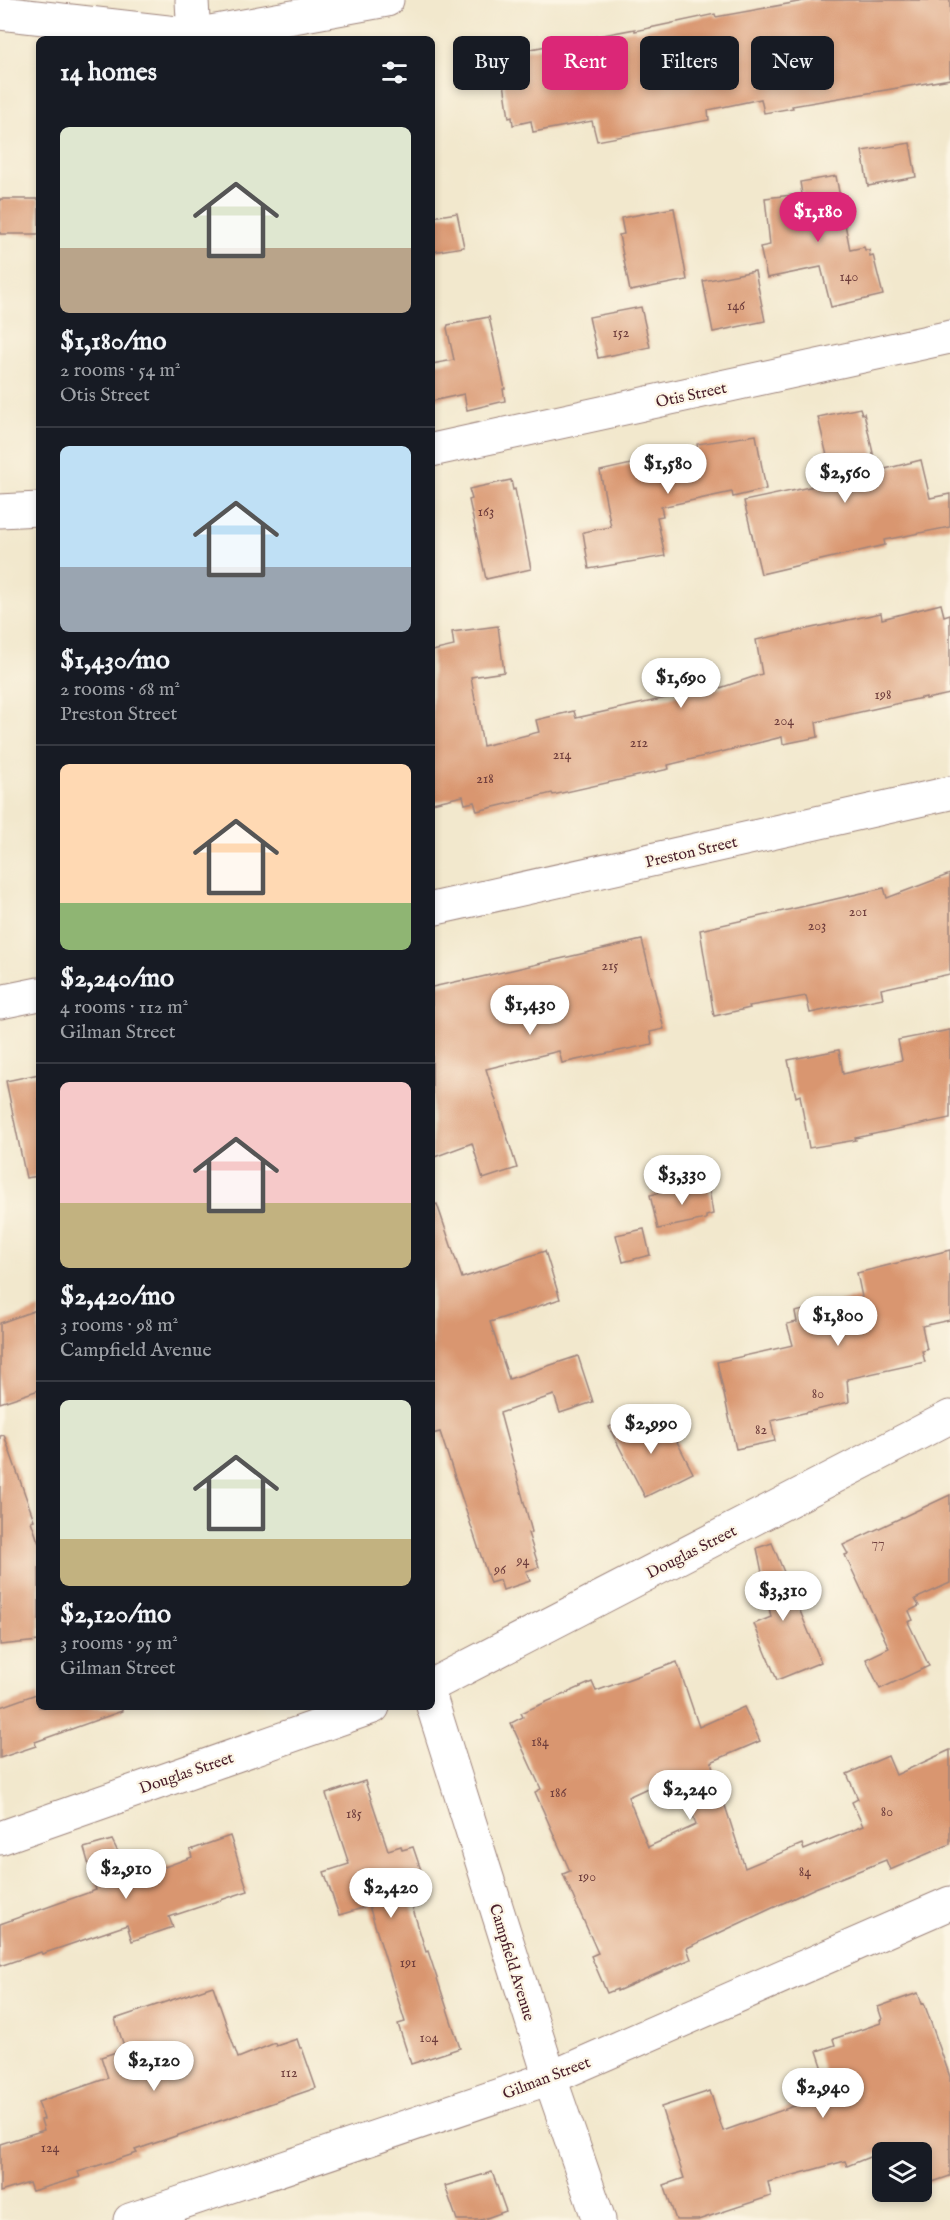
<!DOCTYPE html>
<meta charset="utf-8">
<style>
:root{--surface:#171b24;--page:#242831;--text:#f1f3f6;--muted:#9ea1a6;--line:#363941;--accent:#db2777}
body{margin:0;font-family:"IM FELL English",serif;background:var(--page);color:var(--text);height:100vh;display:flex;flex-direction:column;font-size:22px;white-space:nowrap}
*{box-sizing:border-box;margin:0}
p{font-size:20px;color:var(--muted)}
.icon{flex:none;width:33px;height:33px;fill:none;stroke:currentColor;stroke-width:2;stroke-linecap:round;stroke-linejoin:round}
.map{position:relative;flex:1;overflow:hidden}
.side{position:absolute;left:36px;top:36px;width:399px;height:1674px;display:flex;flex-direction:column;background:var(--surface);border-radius:9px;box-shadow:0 3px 9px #0003}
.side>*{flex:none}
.top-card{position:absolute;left:453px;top:36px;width:406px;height:54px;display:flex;gap:12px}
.fabs{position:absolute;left:872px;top:2142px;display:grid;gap:12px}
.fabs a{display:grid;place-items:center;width:60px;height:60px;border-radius:9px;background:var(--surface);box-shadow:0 3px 9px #0003;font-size:30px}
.price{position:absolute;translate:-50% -51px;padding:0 14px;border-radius:21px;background:#fff;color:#222;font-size:20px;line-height:39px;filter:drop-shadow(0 2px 3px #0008)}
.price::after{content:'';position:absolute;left:50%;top:36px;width:18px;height:14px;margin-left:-9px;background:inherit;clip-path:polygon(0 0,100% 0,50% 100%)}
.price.current{background:var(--accent);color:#fff}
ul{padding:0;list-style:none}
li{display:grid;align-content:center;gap:12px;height:318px;padding:0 24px}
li+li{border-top:2px solid var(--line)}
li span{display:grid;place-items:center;height:186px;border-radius:9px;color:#555}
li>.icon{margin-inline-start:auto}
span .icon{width:108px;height:108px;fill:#fffc;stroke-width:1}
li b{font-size:26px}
h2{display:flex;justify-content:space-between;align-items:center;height:72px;padding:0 24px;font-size:26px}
.chip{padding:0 21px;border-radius:9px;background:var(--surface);box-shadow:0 3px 9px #0003;font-size:21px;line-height:54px}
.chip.current{background:var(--accent);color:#fff}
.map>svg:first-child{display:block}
.building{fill:#d9966f;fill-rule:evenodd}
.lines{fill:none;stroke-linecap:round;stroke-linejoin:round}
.minor-casing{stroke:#9e847c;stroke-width:35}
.minor{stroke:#fff;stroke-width:33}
.labels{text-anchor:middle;stroke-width:4.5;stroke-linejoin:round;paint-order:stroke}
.number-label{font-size:14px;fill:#6e3d3c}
.street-label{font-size:16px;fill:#4a1f2b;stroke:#fcf5e5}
</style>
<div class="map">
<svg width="950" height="2220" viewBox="0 0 950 2220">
<rect width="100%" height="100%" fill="#fcf5e5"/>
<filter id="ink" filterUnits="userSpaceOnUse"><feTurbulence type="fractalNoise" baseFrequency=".0167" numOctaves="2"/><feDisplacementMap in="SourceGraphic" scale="12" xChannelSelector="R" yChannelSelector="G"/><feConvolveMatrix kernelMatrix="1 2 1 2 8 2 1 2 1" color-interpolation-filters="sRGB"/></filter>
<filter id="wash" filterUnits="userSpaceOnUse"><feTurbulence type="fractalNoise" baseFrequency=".008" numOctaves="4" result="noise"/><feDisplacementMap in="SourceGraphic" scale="24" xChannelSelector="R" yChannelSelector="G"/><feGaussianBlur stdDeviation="1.35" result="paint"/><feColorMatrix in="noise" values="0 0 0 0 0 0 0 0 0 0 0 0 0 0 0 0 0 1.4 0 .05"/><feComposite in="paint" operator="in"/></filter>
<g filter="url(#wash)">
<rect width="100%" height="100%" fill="#f2e8cd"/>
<g id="blocks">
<g class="building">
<polygon points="809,0 950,0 950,79 792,106 793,108 764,113 761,99 708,110 709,120 597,141 592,121 533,132 531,121 513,125 512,117 509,118 500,55 635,29 635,31 715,14 716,17"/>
<polygon points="910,143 916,177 868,186 862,151"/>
<polygon points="836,176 850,250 864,247 865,250 869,250 870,256 873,255 883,295 831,307 821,267 767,278 760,247 770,245 765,198 802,194 800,182"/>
<rect x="0" y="199" width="39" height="35"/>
<polygon points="674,208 687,280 630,291 619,235 624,234 621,218"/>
<polygon points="457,213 464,247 432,252 432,217"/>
<polygon points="755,271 765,321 713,332 703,281"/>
<polygon points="641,307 650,347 598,358 589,317"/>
<polygon points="489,317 505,389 503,389 505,401 467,410 464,394 432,401 432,364 454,360 447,328 448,325"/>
<polygon points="860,408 862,414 864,413 877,471 921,460 930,498 950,494 950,527 884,540 885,545 761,574 744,501 833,482 818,417"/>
<polygon points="756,435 766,489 733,497 732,492 661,507 663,516 657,517 665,556 589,569 583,532 611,527 600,471 698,449 697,444"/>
<polygon points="511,480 513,490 515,489 531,569 486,579 469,500 472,499 469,489"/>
<polygon points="941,604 944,616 950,614 950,694 926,699 926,697 816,722 818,737 783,744 782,737 668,765 669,769 553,795 552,793 477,811 474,802 465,804 463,796 432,803 432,651 454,646 452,632 498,626 504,672 471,677 483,746 539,732 536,720 574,711 576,718 706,689 708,692 762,674 756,640 881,613 882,619"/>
<polygon points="950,874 950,974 881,989 883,998 810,1013 806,996 749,1006 750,1008 714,1016 700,930 884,888 887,898"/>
<polygon points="642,940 664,1029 650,1032 652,1044 562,1063 559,1051 486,1069 517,1168 483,1179 472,1143 432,1158 432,987 464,980 464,981"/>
<polygon points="950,1030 950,1118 855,1138 856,1140 809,1148 800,1095 796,1097 788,1060 839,1050 843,1074 902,1060 898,1040"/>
<polygon points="39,1074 39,1176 26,1178 6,1081"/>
<polygon points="708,1182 713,1214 706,1216 706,1219 658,1229 650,1195"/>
<polygon points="437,1204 462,1278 545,1251 560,1299 490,1322 509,1379 578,1356 593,1402 560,1413 554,1395 500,1413 532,1532 528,1533 539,1567 526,1571 530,1581 503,1590 500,1580 490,1583 440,1432 432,1434 432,1205"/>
<polygon points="644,1229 650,1255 623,1262 616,1235"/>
<polygon points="950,1250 950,1320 922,1326 927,1350 922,1351 925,1362 847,1379 849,1402 771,1421 775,1441 736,1449 717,1362 793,1345 787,1324 797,1322 795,1312 862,1297 857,1273"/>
<polygon points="39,1309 39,1390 0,1403 0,1323"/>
<polygon points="636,1414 647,1434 665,1424 669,1431 671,1430 693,1473 645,1497 609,1427"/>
<polygon points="4,1435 34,1520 31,1521 39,1544 39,1641 0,1645 0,1436"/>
<polygon points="950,1495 950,1583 915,1599 919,1606 909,1611 913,1620 908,1622 929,1666 880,1689 866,1659 889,1648 845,1555 848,1554 843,1545"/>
<polygon points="772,1543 821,1662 777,1680 754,1624 771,1617 757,1548"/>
<path d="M677 1662 699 1727 744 1707 760 1741 711 1762 745 1868 802 1844 804 1850 863 1826 852 1802 858 1799 847 1774 888 1756 896 1775 950 1750V1844L890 1870 886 1860 815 1888 687 1948 691 1959 617 1991V1989L607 1993 591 1956 598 1953 563 1874 570 1871 535 1792 541 1789 511 1723 523 1717 521 1713 592 1682 596 1691ZM680 1773 696 1825 648 1847 628 1797Z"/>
<polygon points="39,1693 39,1707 122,1707 122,1711 35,1742 36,1746 0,1758 0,1707"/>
<polygon points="365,1781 388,1850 401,1846 402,1850 413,1847 423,1876 413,1880 417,1890 408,1893 426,1952 428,1951 460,2048 411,2064 398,2024 405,2022 369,1906 339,1915 324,1872 349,1864 326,1794"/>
<polygon points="230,1836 248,1891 169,1917 173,1927 132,1941 127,1925 42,1954 41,1952 0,1966 0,1924 96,1890 84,1848 112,1840 129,1874 136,1872 137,1877 192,1857 190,1850"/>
<polygon points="213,1986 238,2058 275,2043 276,2046 297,2039 300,2048 302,2048 316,2088 135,2150 137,2153 78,2172 80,2177 32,2191 29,2183 0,2192 0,2144 44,2130 41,2120 44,2119 38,2102 108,2078 101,2057 125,2049 115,2019"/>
<polygon points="918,1993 922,2004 924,2003 950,2077 950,2176 921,2186 921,2152 882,2152 847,2166 845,2161 768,2182 771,2196 698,2220 676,2220 664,2185 684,2178 661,2107 710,2091 723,2131 831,2093 817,2051 835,2045 833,2039 881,2023 880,2020 882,2019 878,2007"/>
<polygon points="492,2172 506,2211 481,2220 457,2220 445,2186"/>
</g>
</g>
</g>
<g filter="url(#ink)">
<use href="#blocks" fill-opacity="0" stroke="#9e847c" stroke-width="1.5"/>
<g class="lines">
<defs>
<g id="minor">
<polyline points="192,0 194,39"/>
<polyline points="0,13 194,35 387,0"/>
<polyline points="432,450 950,337"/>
<polyline points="0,511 39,509"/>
<polyline points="432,909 950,793"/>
<polyline points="0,1002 39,994"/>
<polyline points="432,1685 950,1417"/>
<polyline points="432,1703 550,2078 599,2220"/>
<polyline points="0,1838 373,1707"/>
<polyline points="130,2220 550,2078 950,1903"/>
</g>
</defs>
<use href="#minor" class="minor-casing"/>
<use href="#minor" class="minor"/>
</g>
</g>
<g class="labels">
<g class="number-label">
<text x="849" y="281">140</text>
<text x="736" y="310">146</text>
<text x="621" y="337">152</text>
<text x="486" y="516">163</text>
<text x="883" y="699">198</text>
<text x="784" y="725">204</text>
<text x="639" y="747">212</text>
<text x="562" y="759">214</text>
<text x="485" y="783">218</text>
<text x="858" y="916">201</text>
<text x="817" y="930">203</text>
<text x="610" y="970">215</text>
<text x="818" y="1398">80</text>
<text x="761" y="1434">82</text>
<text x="878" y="1547">77</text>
<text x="523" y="1565">94</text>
<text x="500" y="1574">96</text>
<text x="540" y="1746">184</text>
<text x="558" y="1797">186</text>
<text x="887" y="1816">80</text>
<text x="354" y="1818">185</text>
<text x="805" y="1876">84</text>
<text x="587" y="1881">190</text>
<text x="408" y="1967">191</text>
<text x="429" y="2042">104</text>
<text x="289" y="2077">112</text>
<text x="50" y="2152">124</text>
</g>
<g class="street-label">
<text transform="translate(691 394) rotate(-12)" y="6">Otis Street</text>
<text transform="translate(691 851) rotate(-13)" y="6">Preston Street</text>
<text transform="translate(691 1551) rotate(-27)" y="6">Douglas Street</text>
<text transform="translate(186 1772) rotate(-19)" y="6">Douglas Street</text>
<text transform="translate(513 1962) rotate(73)" y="6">Campfield Avenue</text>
<text transform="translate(546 2077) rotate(-21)" y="6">Gilman Street</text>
</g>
</g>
</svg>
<div class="fabs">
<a><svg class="icon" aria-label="layers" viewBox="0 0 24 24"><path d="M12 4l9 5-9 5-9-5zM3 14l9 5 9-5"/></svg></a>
</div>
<b class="price current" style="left:818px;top:243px">$1,180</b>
<b class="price" style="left:668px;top:495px">$1,580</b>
<b class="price" style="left:845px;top:504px">$2,560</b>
<b class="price" style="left:681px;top:709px">$1,690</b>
<b class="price" style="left:530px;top:1036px">$1,430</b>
<b class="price" style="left:682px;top:1206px">$3,330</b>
<b class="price" style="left:838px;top:1347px">$1,800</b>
<b class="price" style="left:651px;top:1455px">$2,990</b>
<b class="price" style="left:783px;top:1622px">$3,310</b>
<b class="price" style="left:690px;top:1821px">$2,240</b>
<b class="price" style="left:126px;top:1900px">$2,910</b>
<b class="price" style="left:391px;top:1919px">$2,420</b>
<b class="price" style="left:154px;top:2092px">$2,120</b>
<b class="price" style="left:823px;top:2119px">$2,940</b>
<div class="top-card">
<a class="chip">Buy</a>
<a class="chip current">Rent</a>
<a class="chip">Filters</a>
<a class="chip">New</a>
</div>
<section class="side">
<h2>14 homes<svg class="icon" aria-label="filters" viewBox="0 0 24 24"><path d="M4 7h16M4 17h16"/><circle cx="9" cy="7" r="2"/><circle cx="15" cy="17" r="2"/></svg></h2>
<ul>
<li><span style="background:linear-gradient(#dfe7d0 65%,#b9a48a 0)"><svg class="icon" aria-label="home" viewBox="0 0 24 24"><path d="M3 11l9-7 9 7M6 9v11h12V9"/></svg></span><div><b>$1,180/mo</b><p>2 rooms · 54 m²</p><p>Otis Street</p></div></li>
<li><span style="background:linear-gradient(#bfe0f5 65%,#9aa5b1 0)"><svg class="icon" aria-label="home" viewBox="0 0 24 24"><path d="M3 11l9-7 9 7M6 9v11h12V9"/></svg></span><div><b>$1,430/mo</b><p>2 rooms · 68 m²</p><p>Preston Street</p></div></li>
<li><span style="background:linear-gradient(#ffd9b3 75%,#8fb573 0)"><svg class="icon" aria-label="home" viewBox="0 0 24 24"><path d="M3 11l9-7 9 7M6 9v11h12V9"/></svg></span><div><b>$2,240/mo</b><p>4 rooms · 112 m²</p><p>Gilman Street</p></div></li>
<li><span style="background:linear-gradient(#f6c9c9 65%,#c2b280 0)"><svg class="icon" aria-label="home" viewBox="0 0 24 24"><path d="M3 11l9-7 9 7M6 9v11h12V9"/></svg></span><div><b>$2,420/mo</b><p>3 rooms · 98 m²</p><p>Campfield Avenue</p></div></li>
<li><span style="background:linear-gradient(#dfe7d0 75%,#c2b280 0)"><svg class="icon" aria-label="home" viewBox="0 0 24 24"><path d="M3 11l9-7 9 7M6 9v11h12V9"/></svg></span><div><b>$2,120/mo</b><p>3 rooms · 95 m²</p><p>Gilman Street</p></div></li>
</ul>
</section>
</div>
